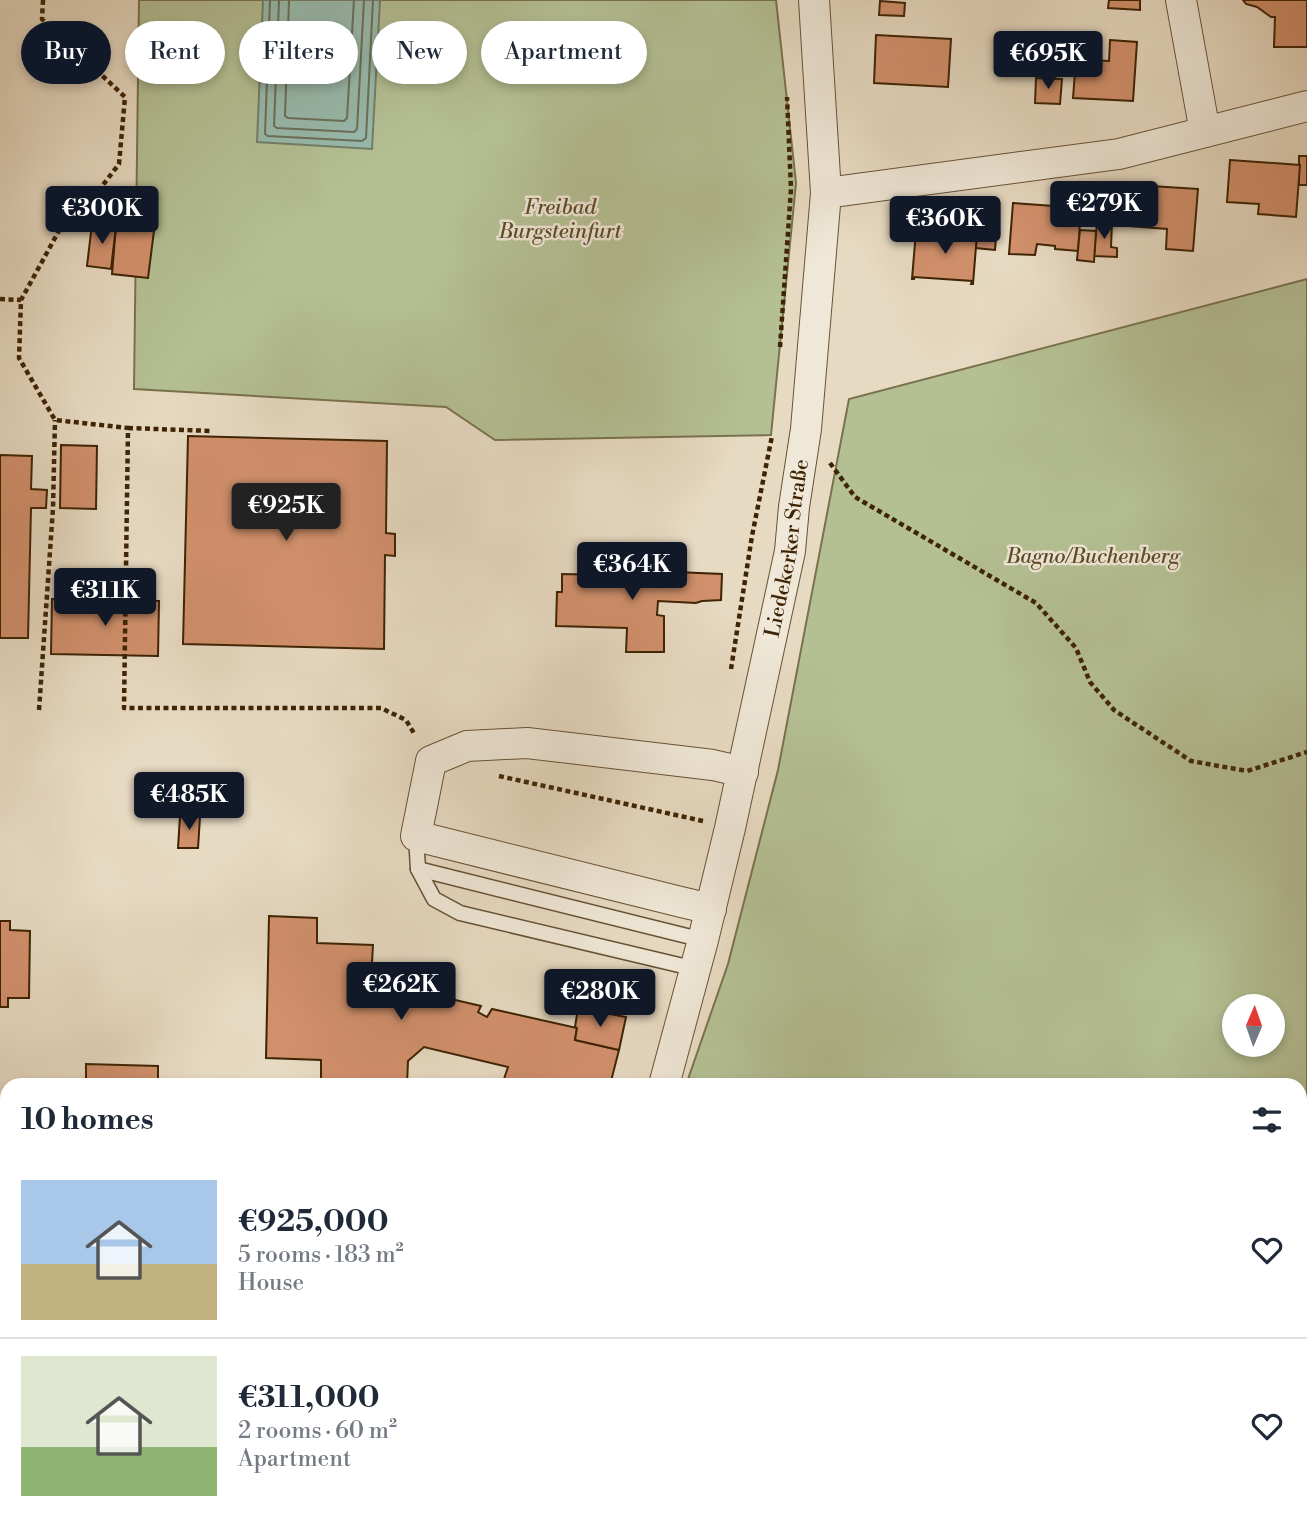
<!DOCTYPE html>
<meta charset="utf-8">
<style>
:root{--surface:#fff;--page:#f2f2f3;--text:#1f2937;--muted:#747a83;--line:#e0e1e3;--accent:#111827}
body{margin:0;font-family:"Libre Bodoni",serif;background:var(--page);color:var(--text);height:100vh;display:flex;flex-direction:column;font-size:26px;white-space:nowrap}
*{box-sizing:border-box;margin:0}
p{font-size:23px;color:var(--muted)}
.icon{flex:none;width:38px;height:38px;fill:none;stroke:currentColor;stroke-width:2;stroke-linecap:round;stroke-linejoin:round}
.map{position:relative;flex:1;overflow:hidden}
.panel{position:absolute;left:0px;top:1078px;width:1307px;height:450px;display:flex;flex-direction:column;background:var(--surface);border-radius:21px 21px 0 0;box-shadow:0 4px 10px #0003}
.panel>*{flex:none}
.banner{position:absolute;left:21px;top:21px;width:700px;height:63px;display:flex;gap:14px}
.needle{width:46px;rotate:2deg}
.tools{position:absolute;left:1222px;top:994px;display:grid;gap:14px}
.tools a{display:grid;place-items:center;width:63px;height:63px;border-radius:50%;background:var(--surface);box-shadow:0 4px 10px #0003;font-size:35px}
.price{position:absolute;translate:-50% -60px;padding:0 16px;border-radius:7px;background:var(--accent);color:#fff;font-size:23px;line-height:46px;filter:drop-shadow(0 2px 4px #0008)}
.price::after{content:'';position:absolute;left:50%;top:42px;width:21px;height:16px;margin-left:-10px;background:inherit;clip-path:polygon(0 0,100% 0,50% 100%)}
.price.selected{background:#222;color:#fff}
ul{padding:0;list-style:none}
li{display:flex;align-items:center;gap:21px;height:175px;padding:0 21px}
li+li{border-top:2px solid var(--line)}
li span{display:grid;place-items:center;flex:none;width:196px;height:140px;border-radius:0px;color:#555}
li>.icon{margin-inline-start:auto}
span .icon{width:84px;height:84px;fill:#fffc;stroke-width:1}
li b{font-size:30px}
h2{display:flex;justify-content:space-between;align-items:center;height:84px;padding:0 21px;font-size:30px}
.tag{padding:0 24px;border-radius:32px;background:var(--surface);box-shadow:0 4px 10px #0003;font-size:24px;line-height:63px}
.tag.selected{background:var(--accent);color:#fff}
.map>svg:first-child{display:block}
.green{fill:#b4c094;stroke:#79724c;stroke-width:2;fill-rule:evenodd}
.water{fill:#98bbae;stroke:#747f6a;stroke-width:2}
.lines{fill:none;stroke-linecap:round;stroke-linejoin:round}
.shore{stroke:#6b7059;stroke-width:2}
.stream{stroke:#747f6a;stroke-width:9}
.building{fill:#d1906c;stroke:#3e2404;stroke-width:2}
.service-casing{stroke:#685234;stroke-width:17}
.minor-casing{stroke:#685234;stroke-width:32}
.path{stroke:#3e2404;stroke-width:4.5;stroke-dasharray:5 3.5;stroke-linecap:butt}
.service{stroke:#efe7d7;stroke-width:14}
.minor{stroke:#efe7d7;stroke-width:30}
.labels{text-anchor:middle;stroke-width:5;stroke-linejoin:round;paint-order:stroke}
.park-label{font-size:21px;font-style:italic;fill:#5c4b28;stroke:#efe7d7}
.street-label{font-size:21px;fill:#3e2404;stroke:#efe7d7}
</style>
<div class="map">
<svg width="1307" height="1527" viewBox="0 0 1307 1527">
<rect width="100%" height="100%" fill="#e7dac2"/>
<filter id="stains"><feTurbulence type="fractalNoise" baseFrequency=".00286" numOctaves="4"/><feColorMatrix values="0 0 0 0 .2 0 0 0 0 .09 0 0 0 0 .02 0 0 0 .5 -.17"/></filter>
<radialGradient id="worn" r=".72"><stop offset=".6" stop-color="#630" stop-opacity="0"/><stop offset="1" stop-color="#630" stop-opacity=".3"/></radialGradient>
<g class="green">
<polygon points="139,0 776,0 796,183 771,435 495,440 446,407 134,389"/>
<path d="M1307 279V1527H473L471 1521H1300V1085H686L728 964 778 770 849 399ZM1272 1006V1045H1234V1006Z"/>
</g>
<polygon class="water" points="263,0 380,0 372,149 257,142"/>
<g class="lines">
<g class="shore">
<polyline points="270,0 265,134 268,136 362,141 366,138 373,0"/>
<polyline points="279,0 274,126 277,128 354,132 357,129 364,0"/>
<polyline points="289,0 285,116 288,118 344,121 347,118 354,0"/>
</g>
<polyline class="stream" points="444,1527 446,1521"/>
</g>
<g class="building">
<polygon points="1109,0 1140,0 1140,10 1108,8"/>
<polygon points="1243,0 1307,0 1307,47 1274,47 1275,17 1271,17 1257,7 1246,4"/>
<polygon points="880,1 905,3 904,16 879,15"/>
<polygon points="876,35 951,39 948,87 874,83"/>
<polygon points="1110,40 1137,42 1133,101 1073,98 1076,59 1109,61"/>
<polygon points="1036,78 1062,79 1060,104 1035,103"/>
<rect x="1299" y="156" width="8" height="29"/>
<polygon points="1230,160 1300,165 1296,217 1258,214 1259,204 1227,202"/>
<polygon points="1119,184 1198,189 1193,251 1166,249 1167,229 1116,225"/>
<polygon points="1013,203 1081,208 1078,251 1055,249 1055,246 1037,244 1035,255 1009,254"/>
<polygon points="115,211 156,215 148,278 112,274 116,226 113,226"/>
<polygon points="977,221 997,222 995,250 976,248"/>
<polygon points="1097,222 1112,223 1111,247 1117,248 1117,257 1094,256"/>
<polygon points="92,224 116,226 111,269 87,266"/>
<polygon points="1080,230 1096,231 1094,262 1077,260"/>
<polygon points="916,231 977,234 973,284 971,284 972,281 914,277 914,279 912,279"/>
<polygon points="188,436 387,441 386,533 395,534 395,556 385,555 384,649 183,644"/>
<polygon points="61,445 97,446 96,509 60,508"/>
<polygon points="0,455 32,456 31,489 47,490 46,508 31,508 28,638 0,638"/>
<polygon points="628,570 722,574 721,600 702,601 696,603 658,601 657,615 664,616 664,652 626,652 627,628 556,626 557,592 562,592 562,574 611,575 610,582 628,582"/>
<polygon points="52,599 159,601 158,656 51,654"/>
<polygon points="180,816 200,817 198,848 178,848"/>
<polygon points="269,916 317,918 317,943 373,945 371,980 373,981 481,1006 478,1012 487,1017 492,1009 577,1028 575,1040 619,1050 610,1085 502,1085 508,1067 424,1047 408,1061 407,1085 321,1085 321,1060 266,1058"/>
<polygon points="0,921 10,921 10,930 30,931 29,998 8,998 8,1007 0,1007"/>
<polygon points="578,1008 626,1017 619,1050 575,1040 577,1028 575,1027"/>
<polygon points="86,1064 158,1066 158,1085 86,1085"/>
<polygon points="0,1169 7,1170 7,1397 0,1397"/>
<rect x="0" y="1471" width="7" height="39"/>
</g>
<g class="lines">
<defs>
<g id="service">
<polyline points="416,836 418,869 434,899 460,913 696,969"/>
<polyline points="418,869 703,940"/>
</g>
<g id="minor">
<polyline points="1181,0 1205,132"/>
<polyline points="826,193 1119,154 1307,106"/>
<polyline points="711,909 681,902 416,836 431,761 467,746 527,743 713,765 743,772"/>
<path id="s1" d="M664 1085 703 940 730 828 790 551 794 507 806 429 826 193 814 0"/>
<polyline points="354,1527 363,1521"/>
</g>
</defs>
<use href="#service" class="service-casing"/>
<use href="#minor" class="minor-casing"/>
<g class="path">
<polyline points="43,0 42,19 125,97 119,164 83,211 61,227 21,300 19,358 55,420 128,428 124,708 381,708 406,720 415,735"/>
<polyline points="0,299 21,300"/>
<polyline points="780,347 791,189 787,97"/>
<polyline points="128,428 212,431"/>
<polyline points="830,463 855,497 1036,603 1076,648 1090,682 1114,710 1191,761 1247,771 1307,752"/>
<polyline points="731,669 752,536 772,436"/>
<polyline points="39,710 53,508 55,420"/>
<polyline points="499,776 703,821"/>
<polyline points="302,1527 313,1521"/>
</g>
<use href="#service" class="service"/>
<use href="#minor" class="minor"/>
</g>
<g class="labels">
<g class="park-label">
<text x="560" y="214">Freibad<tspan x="560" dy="24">Burgsteinfurt</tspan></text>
<text x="1093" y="563">Bagno/Buchenberg</text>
</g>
<g class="street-label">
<text dy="7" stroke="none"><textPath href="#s1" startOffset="551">Liedekerker Straße</textPath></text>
</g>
</g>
<rect width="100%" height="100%" filter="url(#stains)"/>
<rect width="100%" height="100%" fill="url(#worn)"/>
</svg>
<div class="tools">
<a><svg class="needle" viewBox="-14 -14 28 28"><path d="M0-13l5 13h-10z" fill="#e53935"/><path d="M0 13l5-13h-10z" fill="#747a83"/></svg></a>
</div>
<b class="price" style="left:1048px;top:91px">€695K</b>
<b class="price" style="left:1104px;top:241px">€279K</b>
<b class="price" style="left:102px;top:246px">€300K</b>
<b class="price" style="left:945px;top:256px">€360K</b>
<b class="price selected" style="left:286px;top:543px">€925K</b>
<b class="price" style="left:632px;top:602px">€364K</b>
<b class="price" style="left:105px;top:628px">€311K</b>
<b class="price" style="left:189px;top:832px">€485K</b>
<b class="price" style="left:401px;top:1022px">€262K</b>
<b class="price" style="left:600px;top:1029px">€280K</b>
<div class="banner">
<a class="tag selected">Buy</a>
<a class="tag">Rent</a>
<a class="tag">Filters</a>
<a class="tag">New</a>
<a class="tag">Apartment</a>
</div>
<section class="panel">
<h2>10 homes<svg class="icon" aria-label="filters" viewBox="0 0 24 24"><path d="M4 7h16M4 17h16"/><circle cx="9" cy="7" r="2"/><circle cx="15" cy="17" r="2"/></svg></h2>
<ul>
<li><span style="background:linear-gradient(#a9c7e8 60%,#c2b280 0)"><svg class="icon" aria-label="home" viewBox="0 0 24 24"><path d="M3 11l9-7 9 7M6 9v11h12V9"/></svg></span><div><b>€925,000</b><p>5 rooms · 183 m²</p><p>House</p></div><svg class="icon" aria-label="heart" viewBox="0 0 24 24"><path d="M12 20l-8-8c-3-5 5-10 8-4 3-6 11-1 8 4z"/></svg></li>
<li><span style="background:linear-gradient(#dfe7d0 65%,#8fb573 0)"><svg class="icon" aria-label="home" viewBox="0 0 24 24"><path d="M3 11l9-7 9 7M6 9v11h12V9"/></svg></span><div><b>€311,000</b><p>2 rooms · 60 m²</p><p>Apartment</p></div><svg class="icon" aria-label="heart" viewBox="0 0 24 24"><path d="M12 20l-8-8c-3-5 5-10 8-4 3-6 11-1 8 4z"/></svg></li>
</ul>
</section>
</div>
